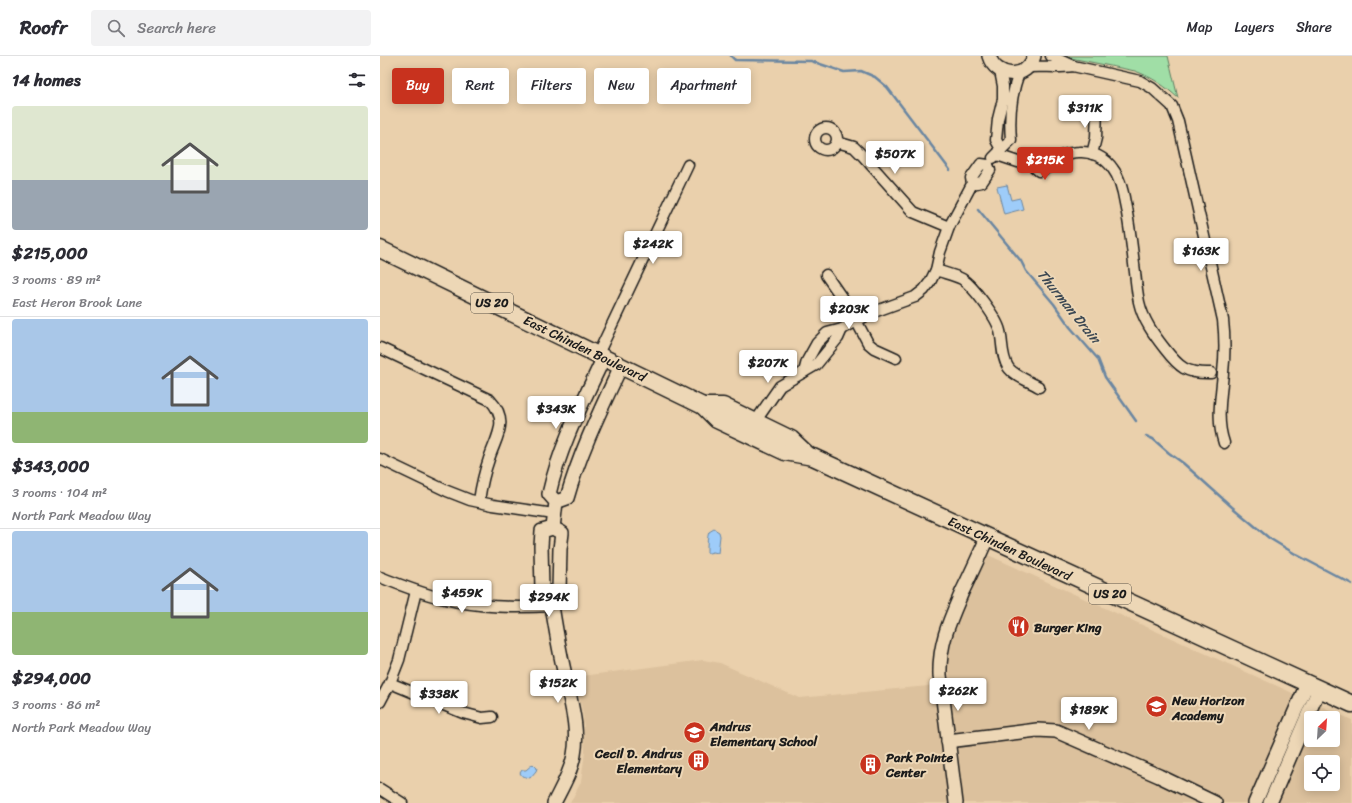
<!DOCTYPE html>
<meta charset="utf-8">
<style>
:root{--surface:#fff;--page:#f2f2f3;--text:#2b2b33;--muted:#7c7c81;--line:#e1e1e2;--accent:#c8321e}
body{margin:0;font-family:Sriracha,sans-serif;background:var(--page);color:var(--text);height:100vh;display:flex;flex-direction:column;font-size:15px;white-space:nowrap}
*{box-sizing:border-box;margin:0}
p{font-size:13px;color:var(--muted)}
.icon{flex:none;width:22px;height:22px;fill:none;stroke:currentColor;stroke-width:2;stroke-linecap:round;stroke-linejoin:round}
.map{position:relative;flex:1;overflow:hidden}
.sheet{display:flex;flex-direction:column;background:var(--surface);width:380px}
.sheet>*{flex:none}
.banner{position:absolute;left:12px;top:12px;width:380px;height:36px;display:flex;gap:8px}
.needle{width:26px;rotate:25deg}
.fabs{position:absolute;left:924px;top:655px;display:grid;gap:8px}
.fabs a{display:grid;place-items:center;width:36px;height:36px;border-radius:4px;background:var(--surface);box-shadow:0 2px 10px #0003;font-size:20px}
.price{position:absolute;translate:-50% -34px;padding:0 9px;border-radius:4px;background:#fff;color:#222;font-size:13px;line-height:26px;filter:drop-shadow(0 1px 2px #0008)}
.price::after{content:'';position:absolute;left:50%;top:24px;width:12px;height:9px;margin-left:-6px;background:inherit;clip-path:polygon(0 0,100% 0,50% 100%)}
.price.active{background:var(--accent);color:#fff}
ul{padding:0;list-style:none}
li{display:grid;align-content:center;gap:8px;height:212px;padding:0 12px}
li+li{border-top:1px solid var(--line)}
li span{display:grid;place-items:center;height:124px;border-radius:4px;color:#555}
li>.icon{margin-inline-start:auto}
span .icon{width:72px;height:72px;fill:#fffc;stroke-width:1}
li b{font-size:17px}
h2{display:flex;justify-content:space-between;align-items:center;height:48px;padding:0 12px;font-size:17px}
.tag{padding:0 14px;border-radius:4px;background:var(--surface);box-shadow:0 2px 10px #0003;font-size:14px;line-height:36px}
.tag.active{background:var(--accent);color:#fff}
header{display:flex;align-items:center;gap:24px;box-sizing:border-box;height:56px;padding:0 20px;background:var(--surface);border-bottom:1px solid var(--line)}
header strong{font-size:19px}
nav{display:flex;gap:22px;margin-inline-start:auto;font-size:14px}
.search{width:280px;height:36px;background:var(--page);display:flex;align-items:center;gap:10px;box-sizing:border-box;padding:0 14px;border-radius:4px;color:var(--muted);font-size:15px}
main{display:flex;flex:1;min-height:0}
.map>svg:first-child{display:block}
.built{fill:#dcc19d;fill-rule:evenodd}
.green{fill:#a0dea6;stroke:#5e7d61}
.water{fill:#9eccf9;stroke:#6a86a1}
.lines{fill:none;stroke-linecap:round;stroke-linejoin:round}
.stream{stroke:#6a86a1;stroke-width:2.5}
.minor-casing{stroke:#1c1c1c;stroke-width:13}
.tertiary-casing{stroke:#1c1c1c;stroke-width:16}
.primary-casing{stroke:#1c1c1c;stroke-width:19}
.minor{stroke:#edd7b6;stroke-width:10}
.tertiary{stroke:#edd7b6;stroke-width:13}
.primary{stroke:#edd7b6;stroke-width:16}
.labels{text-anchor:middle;stroke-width:4;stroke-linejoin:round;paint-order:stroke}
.shield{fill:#edd7b6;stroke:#5b544a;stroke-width:1}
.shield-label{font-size:12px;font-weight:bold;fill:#1c1c1c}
.street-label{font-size:13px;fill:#1c1c1c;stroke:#edd7b6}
.poi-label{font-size:13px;font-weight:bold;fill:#1c1c1c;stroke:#edd7b6;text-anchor:start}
.water-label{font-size:14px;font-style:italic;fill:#3c4853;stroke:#edd7b6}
</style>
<header>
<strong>Roofr</strong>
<div class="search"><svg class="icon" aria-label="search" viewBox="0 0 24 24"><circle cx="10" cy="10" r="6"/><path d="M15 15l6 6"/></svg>Search here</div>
<nav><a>Map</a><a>Layers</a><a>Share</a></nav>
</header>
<main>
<section class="sheet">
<h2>14 homes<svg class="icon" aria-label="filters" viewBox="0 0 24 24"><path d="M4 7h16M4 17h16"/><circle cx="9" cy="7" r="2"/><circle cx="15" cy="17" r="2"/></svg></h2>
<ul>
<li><span style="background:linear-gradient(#dfe7d0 60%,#9aa5b1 0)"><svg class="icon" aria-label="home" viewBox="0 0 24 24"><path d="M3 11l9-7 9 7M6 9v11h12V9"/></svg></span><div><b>$215,000</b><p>3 rooms · 89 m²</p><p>East Heron Brook Lane</p></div></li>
<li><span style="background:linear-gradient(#a9c7e8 75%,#8fb573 0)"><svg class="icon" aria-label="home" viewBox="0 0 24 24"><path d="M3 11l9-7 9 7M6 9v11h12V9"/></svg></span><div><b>$343,000</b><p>3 rooms · 104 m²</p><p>North Park Meadow Way</p></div></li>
<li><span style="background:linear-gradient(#a9c7e8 65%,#8fb573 0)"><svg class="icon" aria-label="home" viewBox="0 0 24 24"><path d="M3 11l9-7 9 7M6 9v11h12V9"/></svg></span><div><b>$294,000</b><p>3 rooms · 86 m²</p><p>North Park Meadow Way</p></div></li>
</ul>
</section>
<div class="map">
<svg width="972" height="747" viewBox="0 0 972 747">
<rect width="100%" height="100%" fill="#ead0ac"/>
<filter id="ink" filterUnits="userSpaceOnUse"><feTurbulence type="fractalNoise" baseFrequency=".025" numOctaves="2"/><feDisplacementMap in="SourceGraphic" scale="8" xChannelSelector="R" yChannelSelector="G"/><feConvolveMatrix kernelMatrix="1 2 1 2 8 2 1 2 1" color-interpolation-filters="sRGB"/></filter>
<g filter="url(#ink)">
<path class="built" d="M608 499 972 664V747H190L201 726 205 696 203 659 195 621 323 604 340 607 419 642 570 628 568 607 572 574ZM931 662H953V684H931ZM931 706H953V728H931Z"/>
<path class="green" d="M681 0H788L798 42C785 30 772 21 755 15Z"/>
<g class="water">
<polygon points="627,129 631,144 640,142 643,153 624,158 617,131"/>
<path d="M334 473 339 476 340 480 338 497 333 496 329 497H327C327 491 327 481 329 476Z"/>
<polygon points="153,708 157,712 156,715 150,722 142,720 140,717 142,714 146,714"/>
</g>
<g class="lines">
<g class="stream">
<polyline points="351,0 355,4 431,5 464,16 481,15 495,21 507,31 570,114"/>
<polyline points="598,153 641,205 646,215 674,248 690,271 718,303 725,321 756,365"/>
<polyline points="766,380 773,383 789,397 803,407 852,451 889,482 917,499 972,528"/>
</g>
<defs>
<g id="minor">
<path d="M671 0 693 10 760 25 772 32 792 50 798 65 843 264C845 282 845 299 843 317 841 341 836 364 844 387"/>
<path d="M648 11C664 10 678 12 693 10"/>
<polyline points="620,15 623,30 623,43 618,63 616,84 621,93"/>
<circle cx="446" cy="83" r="11"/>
<polyline points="457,86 474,91 483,100 533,156 569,171"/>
<polyline points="712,98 716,82 717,51"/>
<path d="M617 99 638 106 651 108 659 115 669 111 673 103C681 100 690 96 699 96 712 95 726 102 733 113 740 122 743 135 745 147 750 170 752 193 755 216 756 226 757 236 759 246 763 264 774 279 785 293 799 311 806 318 831 317"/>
<path d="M613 102 631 84C629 61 631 38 639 17"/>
<path d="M651 108C658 99 663 98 673 103"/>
<polyline points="592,128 602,126 610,114 608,109"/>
<path d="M556 214C564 217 574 219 582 223 593 230 617 262 620 275 623 287 621 300 628 311 634 320 649 325 659 331"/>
<polyline points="446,219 471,255 488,287 494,292 516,302"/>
<path d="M0 292 110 344C130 365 116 381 109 403 104 417 101 431 99 445"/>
<polyline points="218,298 308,109"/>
<polyline points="424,316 427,305 437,287 447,277 462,273 491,257 535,241 544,234 550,226 556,214 560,196 569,171 592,128 591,122 601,108 608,109"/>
<polyline points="375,366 400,330 436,309 458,282 462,273"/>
<polyline points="0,403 67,435 90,444 113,449 174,458"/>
<path d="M0 521C21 529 42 538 65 543 100 552 136 552 172 550"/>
<polyline points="10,627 83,657 102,662 112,661"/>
<polyline points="0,646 10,627 19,604 36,535"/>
<polyline points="0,733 22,747"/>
</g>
<g id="tertiary">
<path d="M609 0C616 23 648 24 654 0"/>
<path d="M176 446 187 442C200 396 221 353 241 310"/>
<path d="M173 472 176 446 169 438C180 389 203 346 224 301"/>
<polygon points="173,472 182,477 180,493 179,534 172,550 162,534 161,490 162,475"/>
<path d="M172 550C176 575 180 599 186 623 191 648 199 673 194 699 191 716 182 731 174 747"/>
<polyline points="568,685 657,674 676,675 779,720 835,747"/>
<path d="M576 747 560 619C559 587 570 564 582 536 591 518 599 500 607 482"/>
<polyline points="875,747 927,628"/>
<polyline points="890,747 939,633"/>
</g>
<g id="primary">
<polyline points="0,193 323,350 337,364 405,396 433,401 972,648"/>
<polyline points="323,350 343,350 411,383 429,400"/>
</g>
</defs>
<use href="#minor" class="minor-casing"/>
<use href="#tertiary" class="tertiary-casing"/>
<use href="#primary" class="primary-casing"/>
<use href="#minor" class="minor"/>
<use href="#tertiary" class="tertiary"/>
<use href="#primary" class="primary"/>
</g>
</g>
<defs>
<symbol id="restaurant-disc" viewBox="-11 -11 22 22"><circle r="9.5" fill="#c8321e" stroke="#edd7b6"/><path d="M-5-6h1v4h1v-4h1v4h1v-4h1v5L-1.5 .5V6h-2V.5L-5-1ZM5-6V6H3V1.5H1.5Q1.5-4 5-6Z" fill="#fff"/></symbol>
<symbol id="school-disc" viewBox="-11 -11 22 22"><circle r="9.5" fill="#c8321e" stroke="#edd7b6"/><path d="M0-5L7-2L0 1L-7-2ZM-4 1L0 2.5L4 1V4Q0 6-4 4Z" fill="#fff"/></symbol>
<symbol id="building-disc" viewBox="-11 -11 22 22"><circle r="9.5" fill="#c8321e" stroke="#edd7b6"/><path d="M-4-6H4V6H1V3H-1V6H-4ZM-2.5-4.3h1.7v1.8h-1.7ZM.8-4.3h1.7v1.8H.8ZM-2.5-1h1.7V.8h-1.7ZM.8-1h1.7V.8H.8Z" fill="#fff"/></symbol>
</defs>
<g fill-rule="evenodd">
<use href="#restaurant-disc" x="626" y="558" width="25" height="25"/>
<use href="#school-disc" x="764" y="638" width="25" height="25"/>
<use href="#school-disc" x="302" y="664" width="25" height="25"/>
<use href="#building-disc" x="306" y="692" width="25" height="25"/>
<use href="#building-disc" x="478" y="696" width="25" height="25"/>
</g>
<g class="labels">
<g class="shield">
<rect x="91" y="237" width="42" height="20" rx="3"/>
<rect x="709" y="528" width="42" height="20" rx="3"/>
</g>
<g class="shield-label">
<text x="112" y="251">US 20</text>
<text x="730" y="542">US 20</text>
</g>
<g class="street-label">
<text transform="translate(205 292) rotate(26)" y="5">East Chinden Boulevard</text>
<text transform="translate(630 492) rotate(25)" y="5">East Chinden Boulevard</text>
</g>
<g class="poi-label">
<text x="654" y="576">Burger King</text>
<text x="792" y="649">New Horizon<tspan x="792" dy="15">Academy</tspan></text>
<text x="330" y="675">Andrus<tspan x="330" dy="15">Elementary School</tspan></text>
<text x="302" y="702" text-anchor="end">Cecil D. Andrus<tspan x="302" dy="15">Elementary</tspan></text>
<text x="506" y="706">Park Pointe<tspan x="506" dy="15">Center</tspan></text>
</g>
<g class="water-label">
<text transform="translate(689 250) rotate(51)" y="5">Thurman Drain</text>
</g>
</g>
</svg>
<div class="fabs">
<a><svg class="needle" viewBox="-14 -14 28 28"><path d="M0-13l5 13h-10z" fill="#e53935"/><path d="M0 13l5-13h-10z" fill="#7c7c81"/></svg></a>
<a><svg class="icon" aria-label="locate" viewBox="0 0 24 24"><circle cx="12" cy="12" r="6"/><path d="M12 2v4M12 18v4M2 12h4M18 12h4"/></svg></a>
</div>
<b class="price" style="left:705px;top:73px">$311K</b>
<b class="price" style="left:515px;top:119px">$507K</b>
<b class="price active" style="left:665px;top:125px">$215K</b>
<b class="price" style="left:273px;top:209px">$242K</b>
<b class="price" style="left:821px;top:216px">$163K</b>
<b class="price" style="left:469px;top:274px">$203K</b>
<b class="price" style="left:388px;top:328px">$207K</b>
<b class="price" style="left:176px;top:374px">$343K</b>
<b class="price" style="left:82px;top:558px">$459K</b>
<b class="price" style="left:169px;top:562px">$294K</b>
<b class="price" style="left:178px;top:648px">$152K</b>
<b class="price" style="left:578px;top:656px">$262K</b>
<b class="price" style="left:59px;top:659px">$338K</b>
<b class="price" style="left:709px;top:675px">$189K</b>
<div class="banner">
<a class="tag active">Buy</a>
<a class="tag">Rent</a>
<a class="tag">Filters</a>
<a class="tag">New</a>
<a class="tag">Apartment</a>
</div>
</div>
</main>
